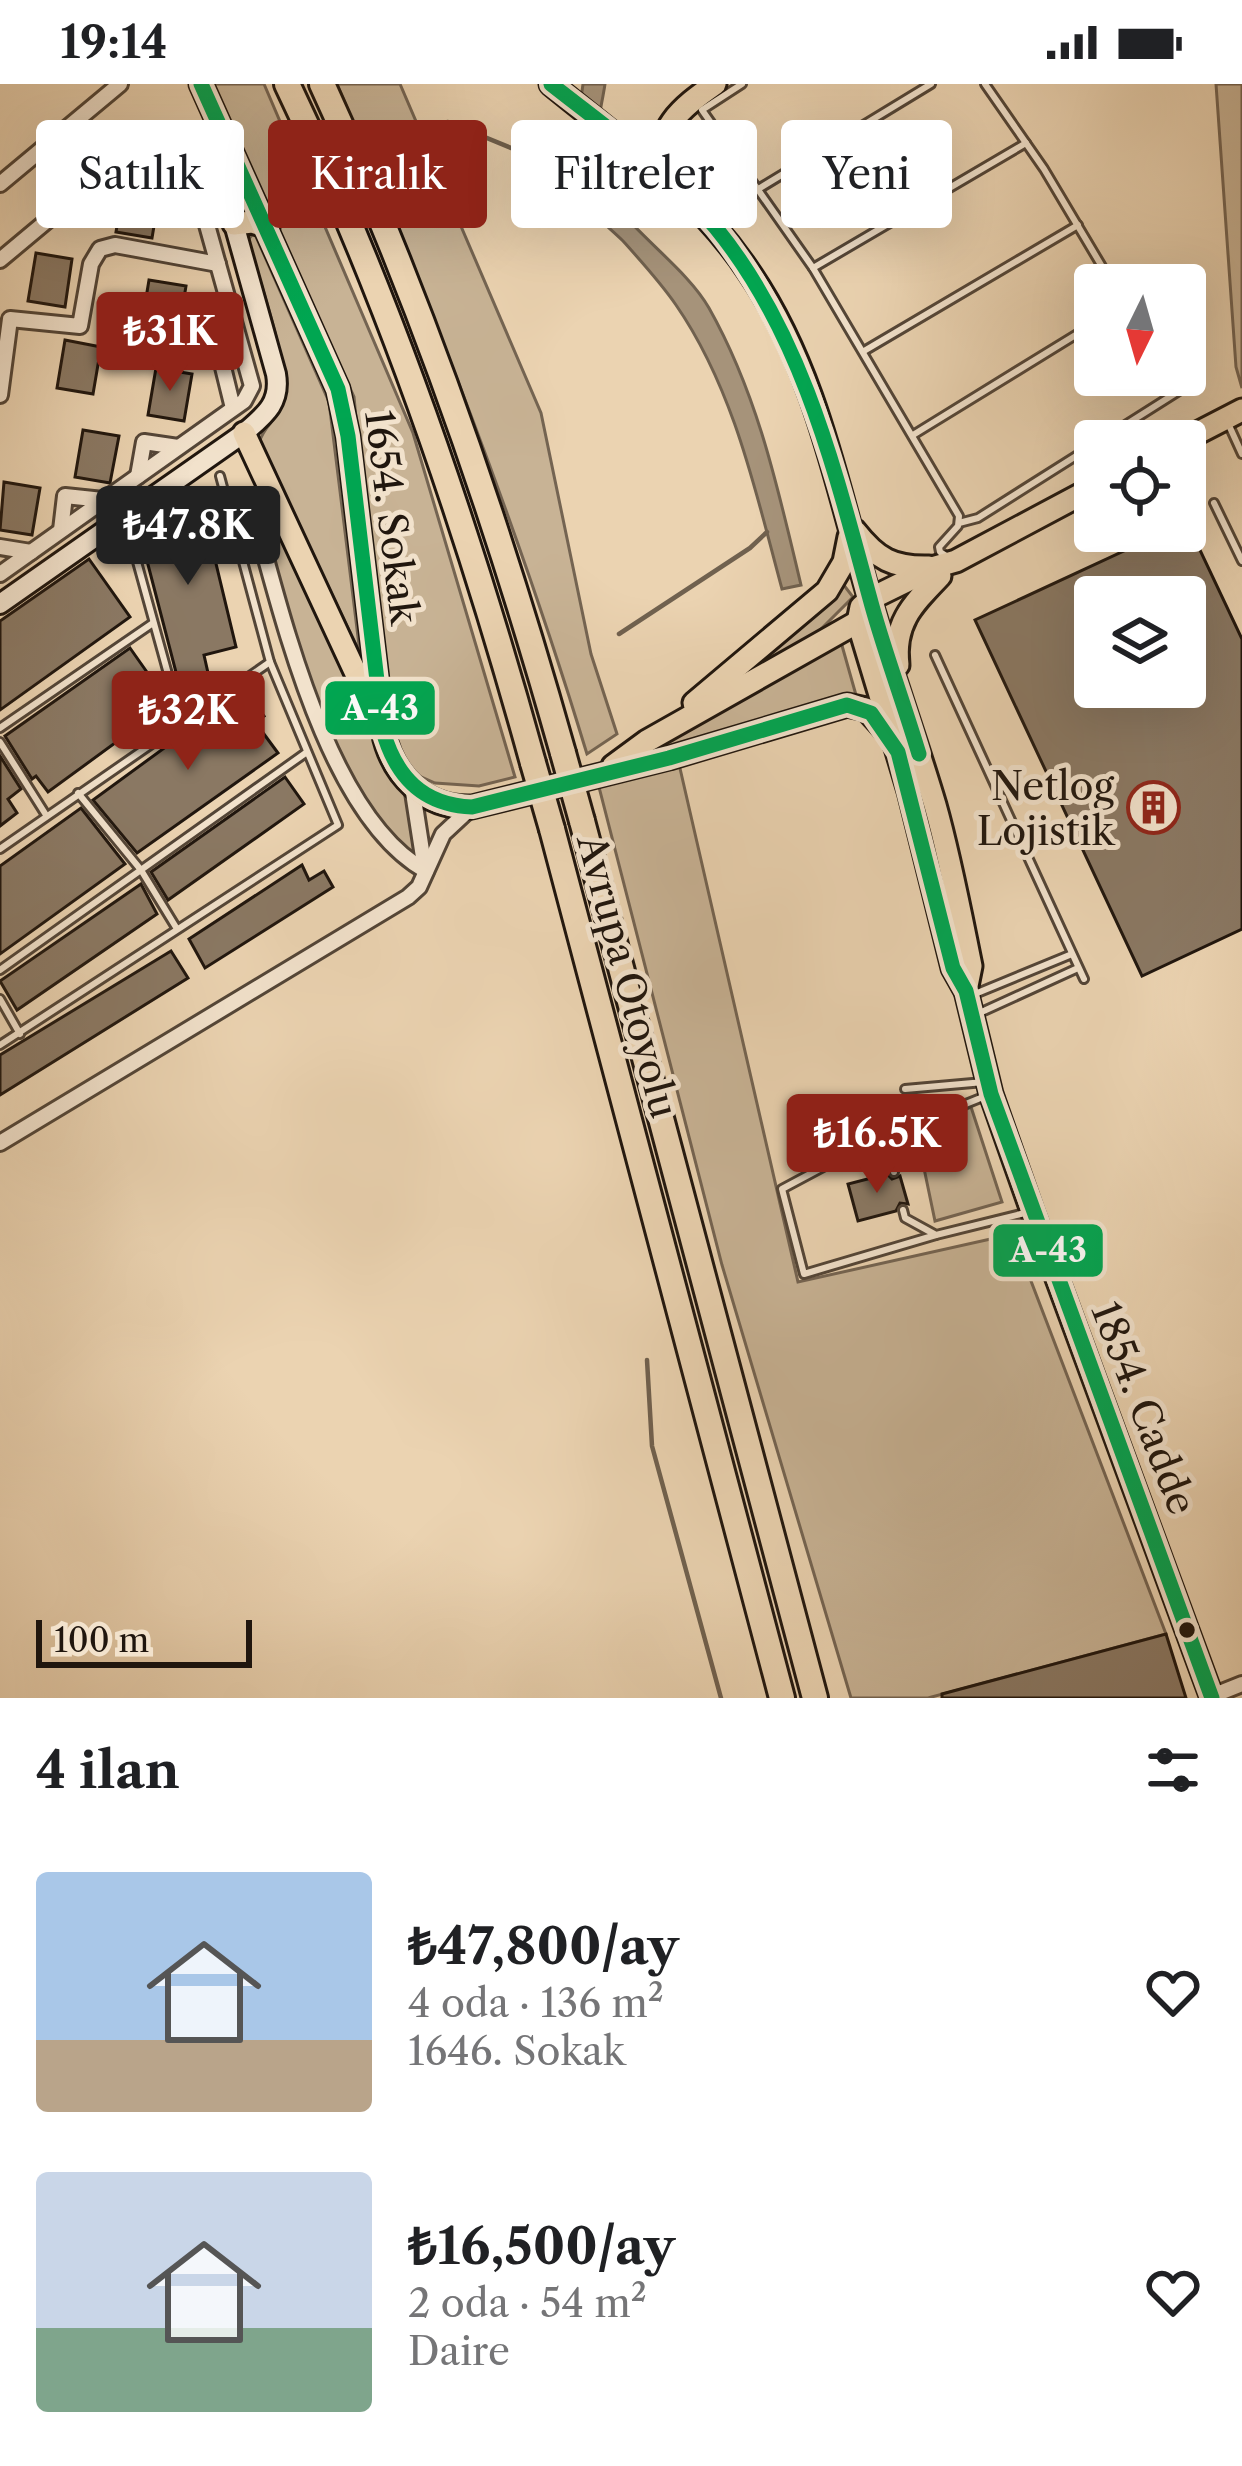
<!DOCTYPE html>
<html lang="tr">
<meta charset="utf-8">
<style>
:root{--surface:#fff;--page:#f2f2f2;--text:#202124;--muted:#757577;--accent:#8f2418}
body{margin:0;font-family:"Libre Caslon Text",serif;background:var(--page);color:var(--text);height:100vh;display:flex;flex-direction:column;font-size:45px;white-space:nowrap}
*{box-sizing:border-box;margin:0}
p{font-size:39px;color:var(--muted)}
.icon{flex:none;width:66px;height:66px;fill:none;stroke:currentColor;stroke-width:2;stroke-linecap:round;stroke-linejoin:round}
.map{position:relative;height:1614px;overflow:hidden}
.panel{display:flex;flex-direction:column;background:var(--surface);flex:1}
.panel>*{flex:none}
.hud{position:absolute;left:36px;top:36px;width:1170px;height:108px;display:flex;gap:24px}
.needle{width:78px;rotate:185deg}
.tools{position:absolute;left:1074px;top:180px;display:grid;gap:24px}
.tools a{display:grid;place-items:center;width:132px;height:132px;border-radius:12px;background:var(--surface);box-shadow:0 12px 48px #0002;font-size:60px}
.scale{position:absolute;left:36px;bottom:30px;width:216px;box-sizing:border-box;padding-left:12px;border:6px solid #20160e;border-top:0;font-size:33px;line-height:42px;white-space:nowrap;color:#20160e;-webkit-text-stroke:9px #f2e2cc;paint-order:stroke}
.price{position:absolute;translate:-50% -102px;padding:0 27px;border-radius:12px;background:var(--accent);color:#fff;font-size:39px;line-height:78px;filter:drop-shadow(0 3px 6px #0008)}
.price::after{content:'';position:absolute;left:50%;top:72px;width:36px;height:27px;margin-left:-18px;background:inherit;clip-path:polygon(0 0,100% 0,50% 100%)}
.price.active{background:#222;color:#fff}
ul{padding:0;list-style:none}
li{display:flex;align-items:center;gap:36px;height:300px;padding:0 36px}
li span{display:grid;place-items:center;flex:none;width:336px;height:240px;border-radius:12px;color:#555}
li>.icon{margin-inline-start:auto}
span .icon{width:144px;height:144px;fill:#fffc;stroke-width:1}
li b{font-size:51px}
h2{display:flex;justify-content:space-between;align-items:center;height:144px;padding:0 36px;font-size:51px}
.tag{padding:0 42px;border-radius:12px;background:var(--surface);box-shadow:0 12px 48px #0002;font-size:42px;line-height:108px}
.tag.active{background:var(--accent);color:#fff}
.status{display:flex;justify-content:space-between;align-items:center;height:84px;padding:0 60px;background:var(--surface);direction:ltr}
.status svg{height:33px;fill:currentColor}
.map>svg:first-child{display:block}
.green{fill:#c8b395;stroke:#746452;stroke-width:3}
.water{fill:#a6937a;stroke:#70614f;stroke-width:3}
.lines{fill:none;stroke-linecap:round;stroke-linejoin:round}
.stream{stroke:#70614f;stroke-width:4.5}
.building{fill:#8a7863;stroke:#20160e;stroke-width:3;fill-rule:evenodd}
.lane-casing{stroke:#534537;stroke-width:12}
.street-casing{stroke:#534537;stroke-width:20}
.secondary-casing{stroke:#20160e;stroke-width:24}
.primary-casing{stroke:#20160e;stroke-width:27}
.highway-casing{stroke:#20160e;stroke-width:30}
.lane{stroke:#f2e2cc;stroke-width:6}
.street{stroke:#f2e2cc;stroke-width:14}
.secondary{stroke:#f2e2cc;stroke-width:18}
.primary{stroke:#ebd3b1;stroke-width:21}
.highway{stroke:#ebd3b1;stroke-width:24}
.highway-bridge-casing{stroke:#20160e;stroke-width:30;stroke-linecap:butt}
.highway-bridge{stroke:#ebd3b1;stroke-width:24}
.bus-1-casing{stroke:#f2e2cc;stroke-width:24}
.bus-1{stroke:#00a651;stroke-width:15}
.bus-dot{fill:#20160e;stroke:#f2e2cc;stroke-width:4.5}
.labels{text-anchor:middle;stroke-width:10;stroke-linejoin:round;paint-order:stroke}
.street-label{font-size:39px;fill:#20160e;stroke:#f2e2cc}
.poi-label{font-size:39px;fill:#20160e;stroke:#f2e2cc;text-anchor:end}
.line-badge{stroke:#f2e2cc;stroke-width:4.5}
.badge-label{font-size:33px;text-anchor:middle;font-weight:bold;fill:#fff}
</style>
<div class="status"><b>19:14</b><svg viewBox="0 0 49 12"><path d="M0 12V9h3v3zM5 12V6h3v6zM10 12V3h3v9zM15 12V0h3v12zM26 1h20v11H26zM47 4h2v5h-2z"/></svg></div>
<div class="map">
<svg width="1242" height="1614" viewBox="0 0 1242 1614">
<rect width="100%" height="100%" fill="#ebd3b1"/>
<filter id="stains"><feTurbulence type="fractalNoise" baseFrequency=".00167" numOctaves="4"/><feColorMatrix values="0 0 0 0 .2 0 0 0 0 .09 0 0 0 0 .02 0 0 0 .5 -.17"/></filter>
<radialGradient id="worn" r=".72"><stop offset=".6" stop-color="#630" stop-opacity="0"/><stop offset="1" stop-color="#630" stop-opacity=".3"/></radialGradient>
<g class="green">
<polygon points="213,0 264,0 413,349 515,693 479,702 435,699 408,687 397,672 378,564 354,313"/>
<path d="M337 0H400L541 329 591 570 617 650 587 670C518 442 430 219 337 0Z"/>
<polygon points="1216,0 1242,0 1242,304 1236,283"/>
<path d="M254 148 329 318 360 569 259 359C263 342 280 333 283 318 291 283 258 193 248 156Z"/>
<polygon points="272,403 412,704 426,787 367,734 307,606 257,429"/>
<polygon points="843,500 853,513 816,550 728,599"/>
<polygon points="841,558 856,611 830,614 762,638 670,664 664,660"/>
<polygon points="679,680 798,1198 1013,1150 1166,1550 928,1614 851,1614 722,1181 599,703"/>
<polygon points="971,1023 1002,1118 935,1137 916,1046"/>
</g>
<path class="water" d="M583 0H605C601 27 590 65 598 91 614 137 683 178 709 224 758 311 778 405 801 501L782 505C756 409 734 305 676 221 661 199 641 177 623 157 606 140 584 126 577 101 569 69 579 32 583 0Z"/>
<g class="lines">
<g class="stream">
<polyline points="424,43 448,38 516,66 576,74"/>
<polyline points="619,550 750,464 767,448"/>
<polyline points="647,1276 652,1362 721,1614"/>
</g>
</g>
<g class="building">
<polygon points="124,100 160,106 152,154 116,148"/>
<polygon points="36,169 72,175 65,223 28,217"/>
<polygon points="149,196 186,202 178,250 141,244"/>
<polygon points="65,256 101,263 93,310 57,304"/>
<polygon points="156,284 192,290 184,337 148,331"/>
<polygon points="83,346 119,352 110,399 75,393"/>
<polygon points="4,398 40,404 32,451 0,446"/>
<polygon points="200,413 236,563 204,571 208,589 178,596 139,446 169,439 165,421"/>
<path d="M1167 447H1191L1242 555V845L1142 892 975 536ZM1095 513H1185V603H1095Z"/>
<polygon points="89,475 130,533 0,626 0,537"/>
<polygon points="130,564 149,591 135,600 156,629 48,708 36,692 32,695 5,652"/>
<polygon points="245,605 264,632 255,638 278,669 137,769 93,716"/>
<polygon points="0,672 21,705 8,715 17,729 0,742"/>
<polygon points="285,693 304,720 168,816 151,788"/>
<polygon points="81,724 125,780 0,870 0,782"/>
<polygon points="302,781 309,796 324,787 333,803 205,884 189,855"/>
<polygon points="141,800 157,830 17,926 0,897"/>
<polygon points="171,867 188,894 0,1011 0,971"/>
<polygon points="887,1090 892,1095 900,1092 908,1120 900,1119 896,1127 858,1137 848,1100"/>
<polygon points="1166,1550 1186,1614 942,1614 942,1610"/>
</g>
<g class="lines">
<defs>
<g id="lane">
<polyline points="742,0 702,26 813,184 959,432 958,442 939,463 940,468 948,473"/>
<polyline points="985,0 1044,85 1113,201"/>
<polyline points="760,104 931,0"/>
<polyline points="813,184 1026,59"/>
<polyline points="864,267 1078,141"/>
<polyline points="1227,337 1242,370"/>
<polyline points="913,351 1095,239"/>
<polyline points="1100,357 1179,307 1169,291"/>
<polyline points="1214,419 1242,477"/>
<polyline points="126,438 181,637"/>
<polyline points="959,439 978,434 1095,360"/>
<polyline points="935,571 1084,895"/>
<polyline points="0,644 153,539"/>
<polyline points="0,658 46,731"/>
<polyline points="78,709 141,786 177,845"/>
<polyline points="0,765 270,578 220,392"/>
<polyline points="0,886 307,668"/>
<polyline points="970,912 1072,870"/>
<polyline points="0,915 20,950"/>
<polyline points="975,931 1078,884"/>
<polyline points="0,961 338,741 270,578"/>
<polyline points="905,1005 984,998"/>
<polyline points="911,1042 898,1043 782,1105 804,1190 936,1151"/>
<polyline points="894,1088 895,1074 911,1042 988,1011"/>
<polyline points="903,1126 905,1134 936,1151 1029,1128"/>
</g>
<g id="street">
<polyline points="0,100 120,0"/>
<path d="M0 176 146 54C165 45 180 54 188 73L252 302 244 317 0 490"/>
<polyline points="209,226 233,324"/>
<polyline points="0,311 10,235 80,242 91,180 100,165 115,161 218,180"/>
<polyline points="138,392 144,358 178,363"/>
<path d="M272 403 258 421 257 442C285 543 331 735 426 787"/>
<polyline points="61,446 65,412 103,416"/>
<polyline points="0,463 31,468"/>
<polyline points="412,702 425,786"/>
<polyline points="0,1059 408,813 419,803 443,750 472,723"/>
<polyline points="1212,1612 1242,1600"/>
</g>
<path id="secondary" d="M0 520 244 349C265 331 281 319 276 290L234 140"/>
<g id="primary">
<path d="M201 0 338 305 348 352 383 647C392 692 425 725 472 723L669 674 847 621 866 625 886 647"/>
<path d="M551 0C622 58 698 111 749 188 819 290 839 414 874 530 893 594 916 657 935 721 950 774 960 828 971 882L966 907"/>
<polyline points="228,66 234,140 252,138 268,143"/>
<path d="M663 91C653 45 681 24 715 0"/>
<polyline points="244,349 373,626"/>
<polyline points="1182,357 1242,326"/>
<polyline points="1095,403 956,477 935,483 870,515 861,523 858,538 909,707 953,884 966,907 991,1010 1032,1127 1212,1614"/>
<path d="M855 447C877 475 893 484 929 483"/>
<path d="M898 581C893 539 913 520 940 492"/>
<polyline points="694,619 827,507 844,478 849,453"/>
<polyline points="613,682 647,657 870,531"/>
</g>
<g id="highway">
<path d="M287 0C391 217 469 447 533 679"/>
<path d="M322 0C421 215 499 441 563 669"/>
<polyline points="582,737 815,1614"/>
<polyline points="552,745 782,1614"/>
</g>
</defs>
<use href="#lane" class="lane-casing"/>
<use href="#street" class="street-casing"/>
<use href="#secondary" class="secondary-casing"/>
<use href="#primary" class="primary-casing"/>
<use href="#highway" class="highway-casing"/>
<use href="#lane" class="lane"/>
<use href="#street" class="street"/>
<use href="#secondary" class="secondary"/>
<use href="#primary" class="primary"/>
<use href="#highway" class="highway"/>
<defs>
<g id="highway-bridge">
<polyline points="563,669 582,737"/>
<polyline points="533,679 552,745"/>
</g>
</defs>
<use href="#highway-bridge" class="highway-bridge-casing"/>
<use href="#highway-bridge" class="highway-bridge"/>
<defs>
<g id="bus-1">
<path d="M201 0 338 305 348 352 383 647C396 693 423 721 472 723L669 674 847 621 871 629 898 668 953 884 966 907 991 1010 1212 1614"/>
<path d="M551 0C608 45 670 88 716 144 804 252 836 391 872 522 886 572 904 620 919 670"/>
</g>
</defs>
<use href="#bus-1" class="bus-1-casing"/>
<use href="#bus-1" class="bus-1"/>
</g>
<defs>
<symbol id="building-ring" viewBox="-11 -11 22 22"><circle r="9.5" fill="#f2e2cc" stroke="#8f2418" stroke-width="1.5"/><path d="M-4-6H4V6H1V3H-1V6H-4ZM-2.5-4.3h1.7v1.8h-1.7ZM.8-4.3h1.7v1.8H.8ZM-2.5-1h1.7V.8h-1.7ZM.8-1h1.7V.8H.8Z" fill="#8f2418"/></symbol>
</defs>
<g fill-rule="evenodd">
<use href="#building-ring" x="1124" y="694" width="59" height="59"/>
</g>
<circle class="bus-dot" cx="1187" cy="1546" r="10"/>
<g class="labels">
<g class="street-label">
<text transform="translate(392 433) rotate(83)" y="14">1654. Sokak</text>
<text transform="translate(628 892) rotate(75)" y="14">Avrupa Otoyolu</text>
<text transform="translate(1144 1324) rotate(69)" y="14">1854. Cadde</text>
</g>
<g class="poi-label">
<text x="1114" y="716">Netlog<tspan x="1114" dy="45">Lojistik</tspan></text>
</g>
</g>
<g class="line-badge">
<rect x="323" y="595" width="114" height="58" rx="12" fill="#00a651"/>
<rect x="991" y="1138" width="114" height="57" rx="12" fill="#00a651"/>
</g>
<g class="badge-label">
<text x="380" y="636">A-43</text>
<text x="1048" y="1178">A-43</text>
</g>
<rect width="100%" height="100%" filter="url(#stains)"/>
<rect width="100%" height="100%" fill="url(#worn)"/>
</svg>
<div class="tools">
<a><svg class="needle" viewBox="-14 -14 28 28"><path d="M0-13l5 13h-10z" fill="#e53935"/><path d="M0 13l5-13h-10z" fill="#757577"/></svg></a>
<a><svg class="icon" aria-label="locate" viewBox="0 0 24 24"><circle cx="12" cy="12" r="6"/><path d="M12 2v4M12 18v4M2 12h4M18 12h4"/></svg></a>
<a><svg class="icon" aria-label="layers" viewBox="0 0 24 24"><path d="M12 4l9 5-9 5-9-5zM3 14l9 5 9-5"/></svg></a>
</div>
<div class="scale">100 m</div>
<b class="price" style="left:170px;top:310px">₺31K</b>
<b class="price active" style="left:188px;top:504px">₺47.8K</b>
<b class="price" style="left:188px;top:689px">₺32K</b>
<b class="price" style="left:877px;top:1112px">₺16.5K</b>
<div class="hud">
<a class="tag">Satılık</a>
<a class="tag active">Kiralık</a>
<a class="tag">Filtreler</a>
<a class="tag">Yeni</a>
</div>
</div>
<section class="panel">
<h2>4 ilan<svg class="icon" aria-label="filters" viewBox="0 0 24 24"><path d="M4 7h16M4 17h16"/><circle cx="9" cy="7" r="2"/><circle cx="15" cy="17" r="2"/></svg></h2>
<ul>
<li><span style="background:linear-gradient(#a9c7e8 70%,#b9a48a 0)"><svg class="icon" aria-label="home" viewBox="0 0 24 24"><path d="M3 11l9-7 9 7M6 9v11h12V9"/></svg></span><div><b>₺47,800/ay</b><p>4 oda · 136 m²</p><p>1646. Sokak</p></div><svg class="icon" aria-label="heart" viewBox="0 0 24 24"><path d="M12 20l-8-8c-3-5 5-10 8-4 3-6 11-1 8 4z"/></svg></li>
<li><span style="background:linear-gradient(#c9d6e8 65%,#7fa58c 0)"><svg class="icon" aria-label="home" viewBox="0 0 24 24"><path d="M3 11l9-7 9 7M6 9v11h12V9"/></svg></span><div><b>₺16,500/ay</b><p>2 oda · 54 m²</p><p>Daire</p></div><svg class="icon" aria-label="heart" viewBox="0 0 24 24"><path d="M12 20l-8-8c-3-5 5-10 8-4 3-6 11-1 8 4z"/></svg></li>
</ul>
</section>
